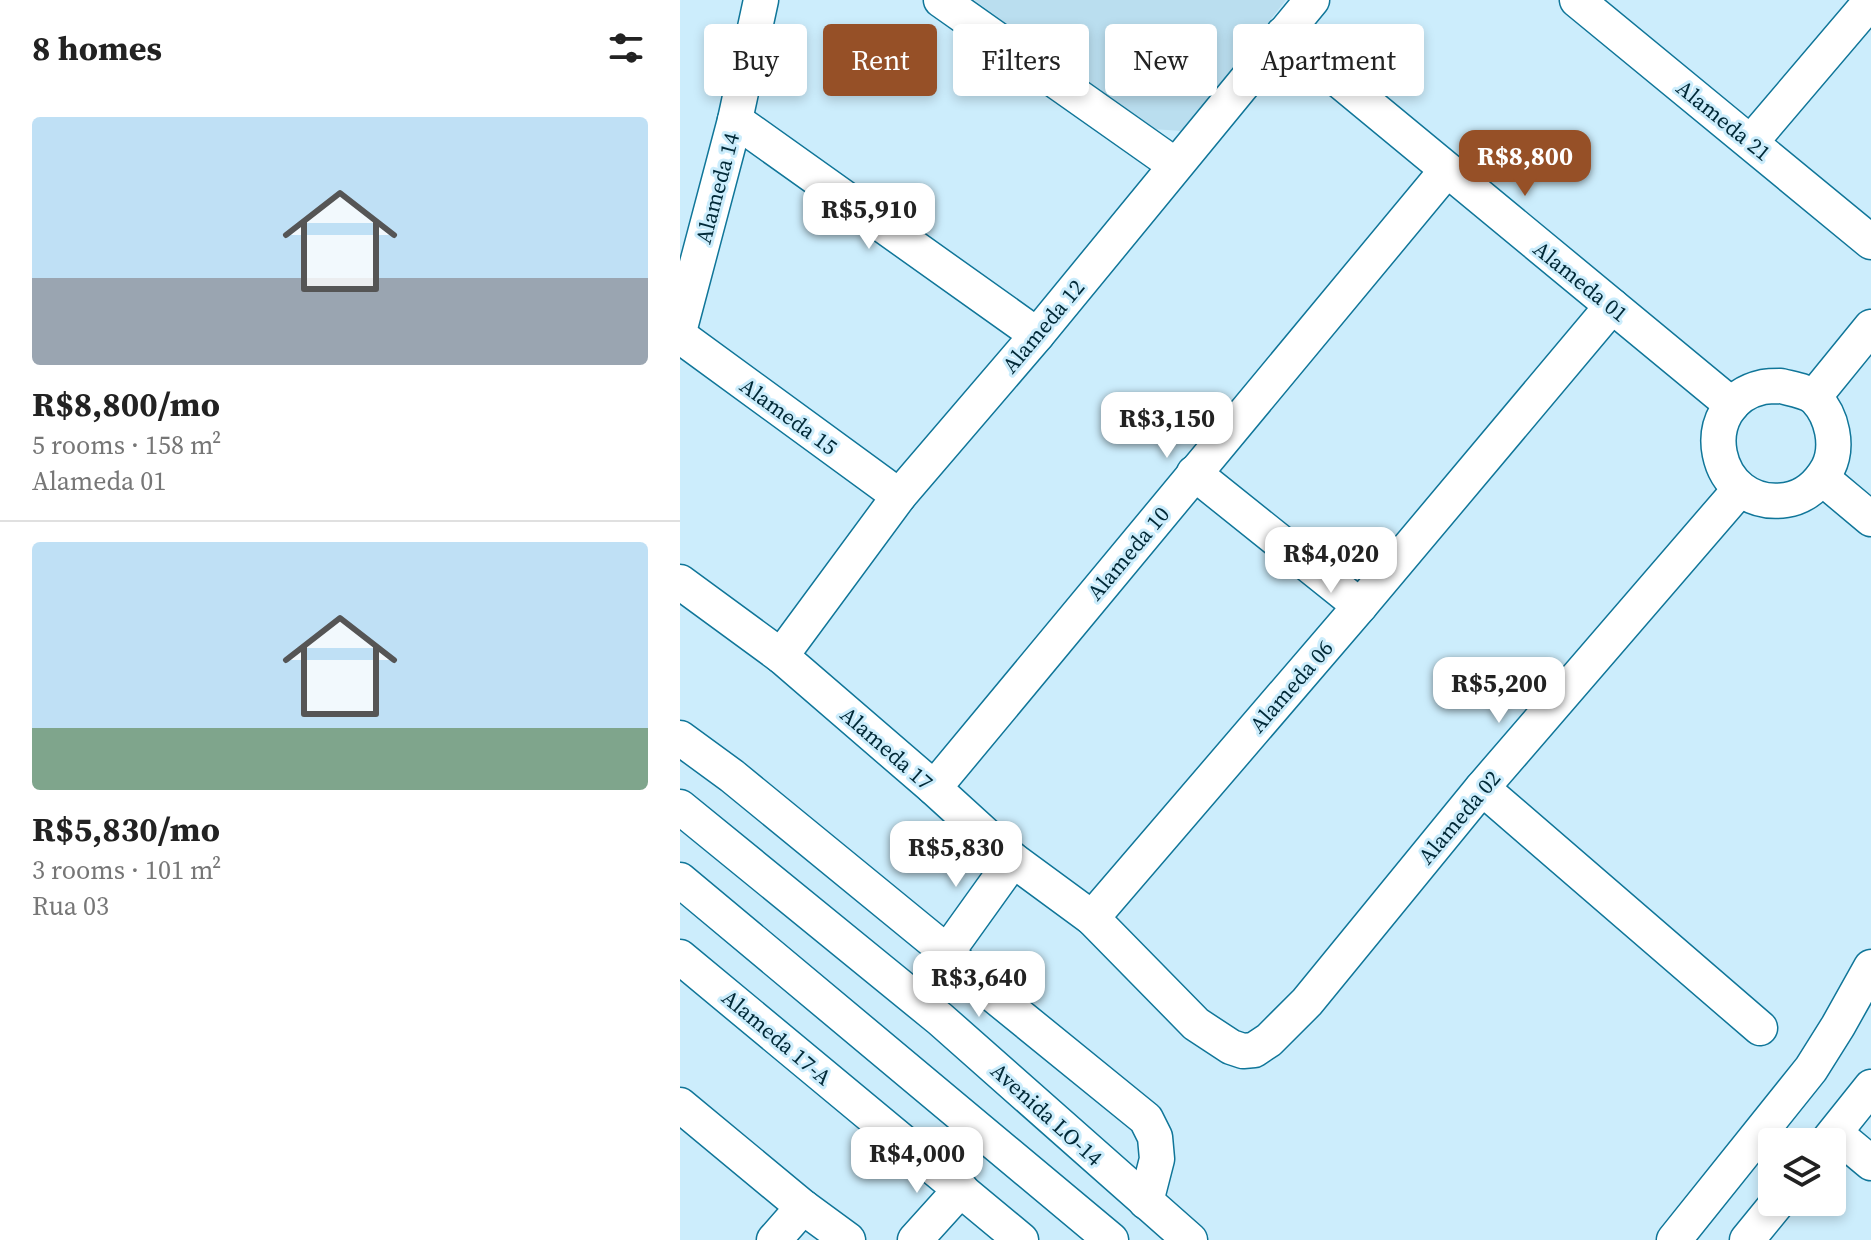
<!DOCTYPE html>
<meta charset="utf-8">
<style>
:root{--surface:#fff;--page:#f2f2f2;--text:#222;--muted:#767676;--line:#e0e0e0;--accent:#965027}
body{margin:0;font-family:"Source Serif 4",serif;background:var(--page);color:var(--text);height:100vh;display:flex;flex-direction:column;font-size:30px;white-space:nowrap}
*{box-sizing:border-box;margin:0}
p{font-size:26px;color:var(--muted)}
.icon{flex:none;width:44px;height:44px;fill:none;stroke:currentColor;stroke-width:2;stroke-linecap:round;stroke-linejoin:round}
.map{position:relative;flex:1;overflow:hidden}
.panel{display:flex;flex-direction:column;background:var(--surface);width:680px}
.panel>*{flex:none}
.guide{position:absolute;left:24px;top:24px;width:760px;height:72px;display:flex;gap:16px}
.buttons{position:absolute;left:1078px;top:1128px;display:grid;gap:16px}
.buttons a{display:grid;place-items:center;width:88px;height:88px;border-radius:8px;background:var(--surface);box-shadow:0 4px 12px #0003;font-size:40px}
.price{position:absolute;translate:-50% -68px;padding:0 18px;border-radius:16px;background:#fff;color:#222;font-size:26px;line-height:52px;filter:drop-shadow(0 2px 4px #0008)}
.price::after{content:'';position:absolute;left:50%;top:48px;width:24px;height:18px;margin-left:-12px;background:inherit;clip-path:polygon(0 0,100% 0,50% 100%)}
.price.selected{background:var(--accent);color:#fff}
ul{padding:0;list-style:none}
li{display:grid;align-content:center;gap:16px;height:424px;padding:0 32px}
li+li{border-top:2px solid var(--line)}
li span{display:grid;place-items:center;height:248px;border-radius:8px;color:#555}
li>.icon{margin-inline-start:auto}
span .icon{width:144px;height:144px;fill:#fffc;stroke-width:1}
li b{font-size:34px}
h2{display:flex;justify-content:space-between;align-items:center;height:96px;padding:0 32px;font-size:34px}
.chip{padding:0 28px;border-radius:8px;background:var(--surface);box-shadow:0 4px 12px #0003;font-size:28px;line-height:72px}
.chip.selected{background:var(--accent);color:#fff}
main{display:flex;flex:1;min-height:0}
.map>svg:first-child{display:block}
.built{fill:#badeef}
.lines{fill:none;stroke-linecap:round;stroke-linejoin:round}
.minor-casing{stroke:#107699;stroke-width:37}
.minor{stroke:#fff;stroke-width:34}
.labels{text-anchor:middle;stroke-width:6;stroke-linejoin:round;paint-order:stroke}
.street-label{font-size:22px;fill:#012937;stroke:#ccedfc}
</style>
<main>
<section class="panel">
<h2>8 homes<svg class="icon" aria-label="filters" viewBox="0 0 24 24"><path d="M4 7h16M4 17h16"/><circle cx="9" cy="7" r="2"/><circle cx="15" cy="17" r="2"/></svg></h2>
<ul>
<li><span style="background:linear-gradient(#bfe0f5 65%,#9aa5b1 0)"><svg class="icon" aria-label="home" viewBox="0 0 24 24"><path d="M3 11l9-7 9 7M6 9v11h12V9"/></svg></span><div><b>R$8,800/mo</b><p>5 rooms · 158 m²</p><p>Alameda 01</p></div></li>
<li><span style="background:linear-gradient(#bfe0f5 75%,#7fa58c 0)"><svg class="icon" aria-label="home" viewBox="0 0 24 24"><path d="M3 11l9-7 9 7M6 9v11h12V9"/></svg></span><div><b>R$5,830/mo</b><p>3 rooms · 101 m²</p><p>Rua 03</p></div></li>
</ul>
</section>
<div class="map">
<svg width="1191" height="1240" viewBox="0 0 1191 1240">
<rect width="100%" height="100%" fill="#ccedfc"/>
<polygon class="built" points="294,0 606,0 502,131 472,129"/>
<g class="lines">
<defs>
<g id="minor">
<polyline points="261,0 495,165"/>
<polyline points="897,0 1191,242"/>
<polyline points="603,34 1052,405"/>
<polyline points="55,120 357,335"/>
<polyline points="1071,142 1191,1"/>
<polyline points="0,328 55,120 81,0"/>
<polyline points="0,336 219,496"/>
<path d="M1101 386C1112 389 1128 391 1136 399 1152 416 1159 446 1148 468 1139 484 1125 497 1106 500 1032 511 1011 403 1083 387 1089 386 1096 386 1101 386Z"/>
<polyline points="1134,397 1191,327"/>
<polyline points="514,473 680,606"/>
<polyline points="1142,478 1191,519"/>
<polyline points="0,582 101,656 254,788 333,860 412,918 516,1024 551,1047 563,1051 574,1050 589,1040 627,1002 802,788 1060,489"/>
<polyline points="101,656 219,496 357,335 632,0"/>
<polyline points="0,738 52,776 267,952 295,980 466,1119 475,1137 477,1159 466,1202"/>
<polyline points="254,788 766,171"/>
<polyline points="802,788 1080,1028"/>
<polyline points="0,807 260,1019 510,1240"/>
<polyline points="0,880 431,1240"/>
<polyline points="412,918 680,606 932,306"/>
<polyline points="267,952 333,860"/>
<polyline points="0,957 341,1240"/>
<polyline points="0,1105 123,1207 168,1240"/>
<polyline points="1155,1133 1191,1163"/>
<polyline points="1147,1142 1191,1087"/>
<polyline points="94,1240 123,1207"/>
<polyline points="235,1240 281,1189"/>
<polyline points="994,1240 1131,1069 1158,1026 1191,967"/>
<polyline points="1067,1240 1098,1202"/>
</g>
</defs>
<use href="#minor" class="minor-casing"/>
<use href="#minor" class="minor"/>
</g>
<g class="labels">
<g class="street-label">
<text transform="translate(1044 120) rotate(39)" y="8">Alameda 21</text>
<text transform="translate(37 188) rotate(-75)" y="8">Alameda 14</text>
<text transform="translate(901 281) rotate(39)" y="8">Alameda 01</text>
<text transform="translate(363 326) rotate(-50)" y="8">Alameda 12</text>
<text transform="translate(109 416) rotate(36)" y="8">Alameda 15</text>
<text transform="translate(448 553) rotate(-50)" y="8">Alameda 10</text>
<text transform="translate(611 686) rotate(-49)" y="8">Alameda 06</text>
<text transform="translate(207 748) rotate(41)" y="8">Alameda 17</text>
<text transform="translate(779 817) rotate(-50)" y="8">Alameda 02</text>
<text transform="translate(97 1037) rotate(40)" y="8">Alameda 17-A</text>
<text transform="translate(367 1114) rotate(42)" y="8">Avenida LO-14</text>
</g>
</g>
</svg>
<div class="buttons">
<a><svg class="icon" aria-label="layers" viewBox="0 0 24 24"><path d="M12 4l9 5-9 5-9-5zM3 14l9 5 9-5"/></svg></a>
</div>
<b class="price selected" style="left:845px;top:198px">R$8,800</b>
<b class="price" style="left:189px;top:251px">R$5,910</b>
<b class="price" style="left:487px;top:460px">R$3,150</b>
<b class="price" style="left:651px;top:595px">R$4,020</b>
<b class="price" style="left:819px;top:725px">R$5,200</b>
<b class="price" style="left:276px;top:889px">R$5,830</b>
<b class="price" style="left:299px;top:1019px">R$3,640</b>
<b class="price" style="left:237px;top:1195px">R$4,000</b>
<div class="guide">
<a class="chip">Buy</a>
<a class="chip selected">Rent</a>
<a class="chip">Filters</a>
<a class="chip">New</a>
<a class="chip">Apartment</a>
</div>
</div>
</main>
